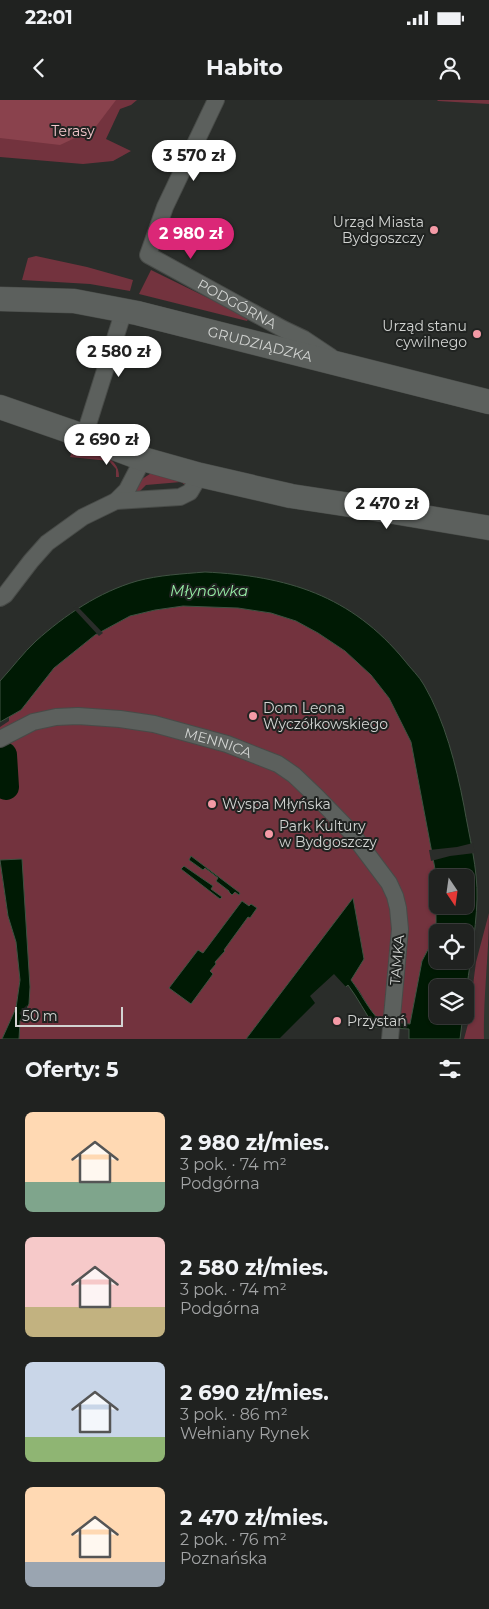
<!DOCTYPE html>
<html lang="pl">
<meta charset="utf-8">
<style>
:root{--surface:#202220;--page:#282a29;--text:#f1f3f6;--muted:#a2a4a5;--line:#3d3f3e;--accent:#db2777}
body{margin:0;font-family:Montserrat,sans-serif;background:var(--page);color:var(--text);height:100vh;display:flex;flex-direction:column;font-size:19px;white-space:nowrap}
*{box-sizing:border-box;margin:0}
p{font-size:16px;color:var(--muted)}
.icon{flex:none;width:28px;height:28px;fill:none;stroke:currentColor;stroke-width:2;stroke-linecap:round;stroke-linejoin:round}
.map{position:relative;height:939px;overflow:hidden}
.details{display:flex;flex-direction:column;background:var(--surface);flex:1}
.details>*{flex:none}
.needle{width:32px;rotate:167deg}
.buttons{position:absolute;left:429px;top:769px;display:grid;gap:10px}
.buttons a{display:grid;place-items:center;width:45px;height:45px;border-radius:8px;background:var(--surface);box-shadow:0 1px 4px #0004,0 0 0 1px var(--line);font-size:25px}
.scale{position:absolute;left:15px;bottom:12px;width:108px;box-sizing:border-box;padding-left:5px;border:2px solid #d2d4d2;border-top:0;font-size:14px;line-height:18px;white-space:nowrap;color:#d2d4d2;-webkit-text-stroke:4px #202321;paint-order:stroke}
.price{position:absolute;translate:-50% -42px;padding:0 11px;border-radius:18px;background:#fff;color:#222;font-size:16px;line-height:32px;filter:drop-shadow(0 1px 2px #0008)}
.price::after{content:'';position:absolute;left:50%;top:30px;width:15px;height:11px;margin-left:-8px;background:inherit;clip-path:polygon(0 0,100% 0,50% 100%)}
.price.selected{background:var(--accent);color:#fff}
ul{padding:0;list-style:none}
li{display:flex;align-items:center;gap:15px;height:125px;padding:0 25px}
li span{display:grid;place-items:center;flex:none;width:140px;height:100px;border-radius:8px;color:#555}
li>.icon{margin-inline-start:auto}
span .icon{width:60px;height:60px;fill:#fffc;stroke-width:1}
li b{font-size:21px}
h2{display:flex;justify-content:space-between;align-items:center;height:60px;padding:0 25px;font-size:21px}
.status{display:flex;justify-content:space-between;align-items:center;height:35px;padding:0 25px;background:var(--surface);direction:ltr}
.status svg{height:14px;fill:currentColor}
header{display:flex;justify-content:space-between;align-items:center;height:65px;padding:0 25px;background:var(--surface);font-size:22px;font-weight:700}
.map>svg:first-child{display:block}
.built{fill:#2f3730}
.green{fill:#73333e}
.forest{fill:#8a424d}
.water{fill:#001a04;stroke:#3f5242;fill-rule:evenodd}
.pier{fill:#2a2d2a}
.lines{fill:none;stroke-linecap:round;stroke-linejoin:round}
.river{stroke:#001a04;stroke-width:26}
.minor-casing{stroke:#484b48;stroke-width:18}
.secondary-casing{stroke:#484b48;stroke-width:25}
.minor{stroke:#5c605d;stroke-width:16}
.secondary{stroke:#5c605d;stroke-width:24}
.poi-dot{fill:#f49aa6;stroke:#202321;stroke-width:2}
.labels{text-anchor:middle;stroke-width:4;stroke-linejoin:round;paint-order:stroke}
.park-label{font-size:14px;fill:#f3c6cb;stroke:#202321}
.poi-label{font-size:14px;fill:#d2d4d2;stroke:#202321;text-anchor:start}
.street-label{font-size:14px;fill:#d2d4d2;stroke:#202321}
.water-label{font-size:15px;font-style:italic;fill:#96eca5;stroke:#202321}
</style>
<div class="status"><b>22:01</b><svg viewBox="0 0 49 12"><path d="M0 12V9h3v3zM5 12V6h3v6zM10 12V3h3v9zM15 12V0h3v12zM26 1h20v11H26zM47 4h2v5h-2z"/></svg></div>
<header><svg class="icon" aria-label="back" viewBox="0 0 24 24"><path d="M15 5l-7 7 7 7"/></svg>Habito<svg class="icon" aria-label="person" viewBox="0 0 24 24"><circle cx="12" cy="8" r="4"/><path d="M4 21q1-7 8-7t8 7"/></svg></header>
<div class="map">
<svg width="489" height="939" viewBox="0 0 489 939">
<rect width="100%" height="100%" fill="#2a2d2a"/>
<polygon class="built" points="489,840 489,939 484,939 483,907"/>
<g class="green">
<polygon points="0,0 137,0 131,5 120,9 106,39 131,51 113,61 83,64 0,57"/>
<polygon points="437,0 489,0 489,4 438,1"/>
<polygon points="36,156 87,167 133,180 130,191 90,184 22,180 28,158"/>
<polygon points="151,170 249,218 247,221 139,194"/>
<path d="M75 346C91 352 120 355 119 377H116V369L109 361 70 357Z"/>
<polygon points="153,372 190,380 185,385 181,382 146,385 136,395 133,395 142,379"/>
<polygon points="183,506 238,508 271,513 296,521 318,533 345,551 371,575 389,598 398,613 411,642 435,769 436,804 436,834 422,861 410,924 380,921 372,913 360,892 351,880 353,799 246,939 19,939 20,921 29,904 25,816 21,759 0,761 8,816 16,842 20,880 16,908 2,939 0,939 0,627 9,621 9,617 21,610 54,568 95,535 130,516 155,510"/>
<path d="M489 813C489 855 483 897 484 939H464L468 924 476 862Z"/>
</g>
<polygon class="forest" points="0,0 116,0 94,29 60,45 0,38"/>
<g class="water">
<path d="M205 472C287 476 351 495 405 561 411 569 419 576 424 585 445 621 456 665 464 706 469 736 478 769 477 799 476 833 469 867 465 901V888H438V915H463L460 939H409V929L375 927C365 913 358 898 348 885L287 939H246L353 798 364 859 351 880C361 893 368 909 380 921L410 924 422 861 436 834V804L435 769 411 642 389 598 371 575 345 551 318 533 296 521 271 513 238 508 183 506 155 510 130 516 95 535 54 568 21 610 0 622V581C12 568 23 553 36 541 65 515 99 492 137 481 159 475 182 474 205 472ZM438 778H465V805H438ZM438 832H465V860H438Z"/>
<polygon points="13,645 15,667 0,668 0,652"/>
<polygon points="191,756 240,793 239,795 235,792 232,795 229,792 229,791 216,781 218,778 205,768 203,770 189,760"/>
<polygon points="22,759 30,887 29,904 20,921 19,939 2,939 16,908 20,880 16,842 8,816 0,760"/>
<polygon points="184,766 213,786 211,789 222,797 220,799 181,769"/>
<polygon points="242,801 249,806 251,804 257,808 250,818 248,817 224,850 225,851 215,862 216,864 210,871 213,874 191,904 169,888 198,850 203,853"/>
</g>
<g class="pier">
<polygon points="77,506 103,533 99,536 73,508"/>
<polygon points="473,743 475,753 450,756 431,761 429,750 457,747"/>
<polygon points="334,874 347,888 290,939 279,939 315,903 310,896"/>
</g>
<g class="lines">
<polyline class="river" points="4,655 6,687"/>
<defs>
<g id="minor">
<path id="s1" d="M216 0 165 107 148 155 283 229 304 239 331 257"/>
<polyline points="84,337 124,210"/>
<polyline points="116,401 127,390 143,359"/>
<polyline points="0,498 5,495 31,461 47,443 83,417 116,401 180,397 190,392 200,375"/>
<path id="s2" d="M0 639 33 622 56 617 78 616 120 619 154 624 227 644 278 664 294 675 317 697 350 731 389 783 395 796 398 808 400 829 390 939"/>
</g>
<g id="secondary">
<path id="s3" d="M0 199 74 201 137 213 489 302"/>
<polyline points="0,307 69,331 143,359 200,375 291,396 370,408 489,428"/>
</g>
</defs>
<use href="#minor" class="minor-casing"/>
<use href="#secondary" class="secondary-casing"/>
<use href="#minor" class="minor"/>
<use href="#secondary" class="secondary"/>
</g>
<g class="poi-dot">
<circle cx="434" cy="130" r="5"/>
<circle cx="477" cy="234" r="5"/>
<circle cx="253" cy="616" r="5"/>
<circle cx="212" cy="704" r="5"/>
<circle cx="269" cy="734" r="5"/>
<circle cx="337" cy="921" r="5"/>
</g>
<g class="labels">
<g class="park-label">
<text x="73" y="36">Terasy</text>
</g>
<g class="poi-label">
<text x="424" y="127" text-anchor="end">Urząd Miasta<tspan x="424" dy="16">Bydgoszczy</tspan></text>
<text x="467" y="231" text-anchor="end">Urząd stanu<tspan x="467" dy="16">cywilnego</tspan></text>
<text x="263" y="613">Dom Leona<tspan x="263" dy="16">Wyczółkowskiego</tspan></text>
<text x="222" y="709">Wyspa Młyńska</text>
<text x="279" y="731">Park Kultury<tspan x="279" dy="16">w Bydgoszczy</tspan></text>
<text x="347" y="926">Przystań</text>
</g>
<g class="street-label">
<text dy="5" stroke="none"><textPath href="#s1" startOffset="271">PODGÓRNA</textPath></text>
<text dy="5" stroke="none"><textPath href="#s3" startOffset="265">GRUDZIĄDZKA</textPath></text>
<text dy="5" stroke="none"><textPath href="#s2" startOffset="226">MENNICA</textPath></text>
<text transform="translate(397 860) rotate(-85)" y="5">TAMKA</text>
</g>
<g class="water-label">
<text x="209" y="496">Młynówka</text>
</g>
</g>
</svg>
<div class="buttons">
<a><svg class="needle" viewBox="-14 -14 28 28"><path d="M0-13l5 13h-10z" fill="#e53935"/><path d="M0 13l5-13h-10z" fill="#a2a4a5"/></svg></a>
<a><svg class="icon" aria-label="locate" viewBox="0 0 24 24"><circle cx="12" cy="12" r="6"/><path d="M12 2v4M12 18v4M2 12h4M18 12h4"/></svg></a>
<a><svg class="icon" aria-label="layers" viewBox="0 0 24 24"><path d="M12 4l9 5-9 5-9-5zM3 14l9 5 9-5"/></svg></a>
</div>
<div class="scale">50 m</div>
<b class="price" style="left:194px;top:82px">3 570 zł</b>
<b class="price selected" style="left:191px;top:160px">2 980 zł</b>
<b class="price" style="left:119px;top:278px">2 580 zł</b>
<b class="price" style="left:107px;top:366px">2 690 zł</b>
<b class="price" style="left:387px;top:430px">2 470 zł</b>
</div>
<section class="details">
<h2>Oferty: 5<svg class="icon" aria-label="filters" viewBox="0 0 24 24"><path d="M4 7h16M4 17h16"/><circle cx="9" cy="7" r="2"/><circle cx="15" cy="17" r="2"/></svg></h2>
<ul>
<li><span style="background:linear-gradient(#ffd9b3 70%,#7fa58c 0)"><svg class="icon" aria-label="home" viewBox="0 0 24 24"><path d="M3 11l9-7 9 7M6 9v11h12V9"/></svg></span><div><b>2 980 zł/mies.</b><p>3 pok. · 74 m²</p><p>Podgórna</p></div></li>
<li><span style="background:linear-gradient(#f6c9c9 70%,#c2b280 0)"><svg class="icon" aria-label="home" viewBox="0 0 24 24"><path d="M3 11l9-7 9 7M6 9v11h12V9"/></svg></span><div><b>2 580 zł/mies.</b><p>3 pok. · 74 m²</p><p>Podgórna</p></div></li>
<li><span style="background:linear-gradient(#c9d6e8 75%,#8fb573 0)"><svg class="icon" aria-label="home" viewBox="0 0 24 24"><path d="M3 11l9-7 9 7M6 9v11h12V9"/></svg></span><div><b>2 690 zł/mies.</b><p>3 pok. · 86 m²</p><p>Wełniany Rynek</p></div></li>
<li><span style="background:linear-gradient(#ffd9b3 75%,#9aa5b1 0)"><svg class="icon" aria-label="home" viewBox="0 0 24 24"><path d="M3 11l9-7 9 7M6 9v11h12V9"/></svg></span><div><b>2 470 zł/mies.</b><p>2 pok. · 76 m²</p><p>Poznańska</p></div></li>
</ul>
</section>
